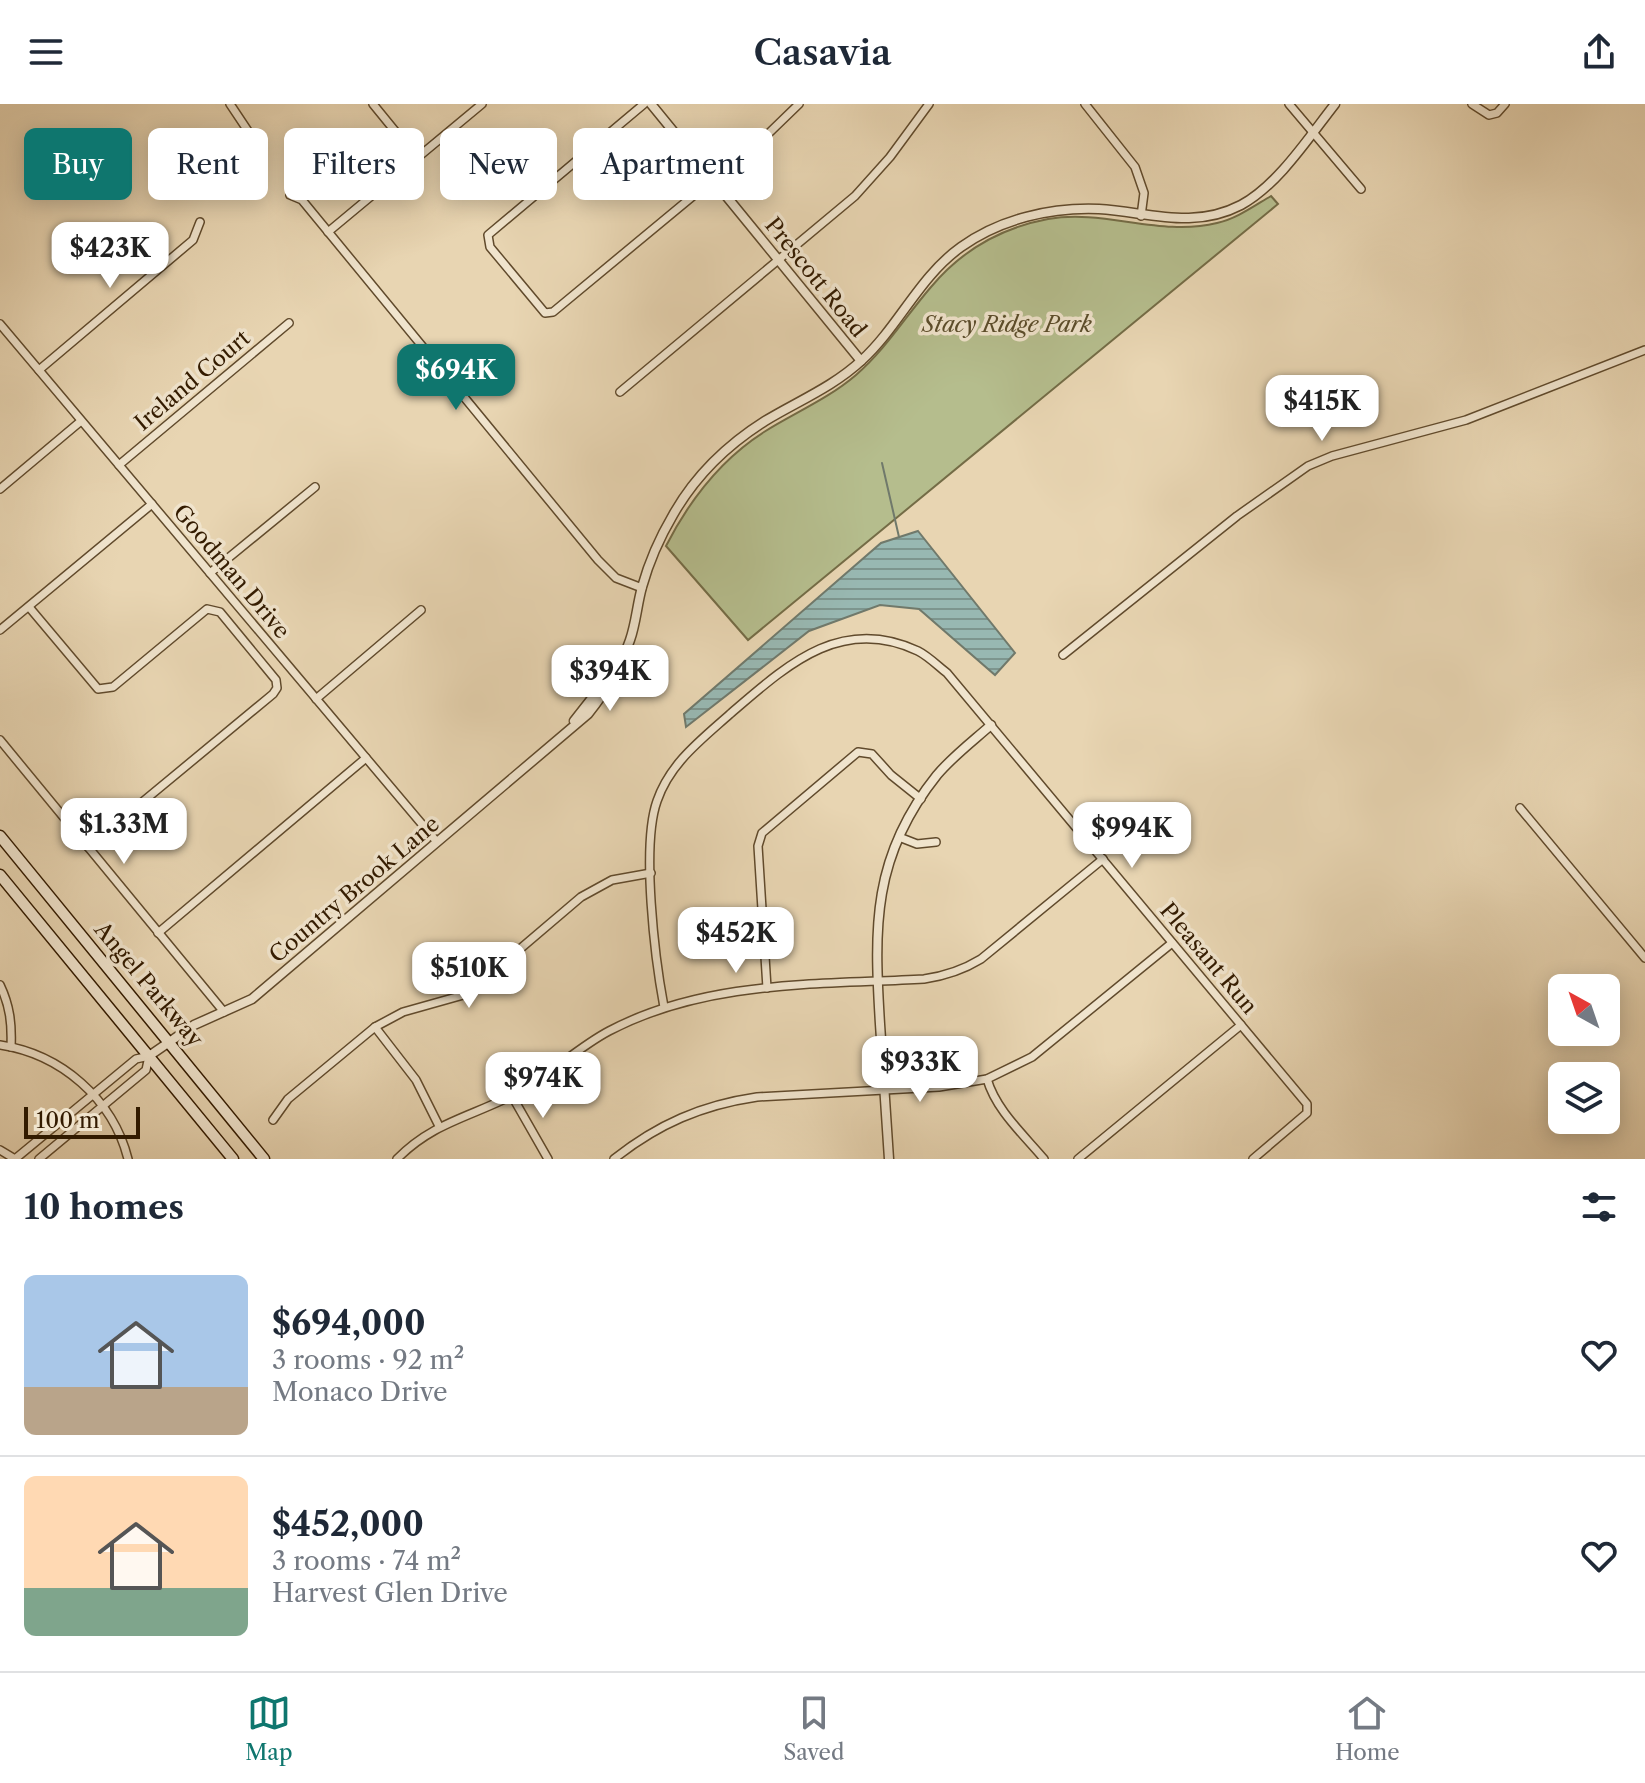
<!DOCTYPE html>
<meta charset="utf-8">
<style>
:root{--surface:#fff;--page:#f2f2f3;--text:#1f2937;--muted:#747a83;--line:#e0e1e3;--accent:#0f766e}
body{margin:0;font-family:"Libre Caslon Text",serif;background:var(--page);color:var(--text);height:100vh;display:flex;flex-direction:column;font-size:30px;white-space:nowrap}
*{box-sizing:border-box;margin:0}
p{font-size:26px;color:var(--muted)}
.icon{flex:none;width:44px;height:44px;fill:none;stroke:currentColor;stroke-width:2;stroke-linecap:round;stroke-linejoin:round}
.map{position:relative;height:1055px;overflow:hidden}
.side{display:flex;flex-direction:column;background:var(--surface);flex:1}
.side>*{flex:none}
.banner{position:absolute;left:24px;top:24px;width:800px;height:72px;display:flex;gap:16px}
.needle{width:52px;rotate:320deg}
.tools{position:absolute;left:1548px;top:870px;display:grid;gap:16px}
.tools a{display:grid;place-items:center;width:72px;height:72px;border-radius:12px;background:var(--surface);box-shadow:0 4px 20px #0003;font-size:40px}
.scale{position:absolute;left:24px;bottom:20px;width:116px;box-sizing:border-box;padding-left:8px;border:4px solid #331b00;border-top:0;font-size:22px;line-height:28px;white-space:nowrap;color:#331b00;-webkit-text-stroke:6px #f0e4cd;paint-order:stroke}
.price{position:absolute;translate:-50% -68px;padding:0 18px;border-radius:16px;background:#fff;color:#222;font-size:26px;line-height:52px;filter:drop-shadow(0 2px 4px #0008)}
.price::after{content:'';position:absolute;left:50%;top:48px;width:24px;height:18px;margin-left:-12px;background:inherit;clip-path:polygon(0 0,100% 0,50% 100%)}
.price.selected{background:var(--accent);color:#fff}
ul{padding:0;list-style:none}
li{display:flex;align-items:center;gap:24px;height:200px;padding:0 24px}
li+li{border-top:2px solid var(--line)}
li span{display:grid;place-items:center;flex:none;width:224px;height:160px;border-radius:12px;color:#555}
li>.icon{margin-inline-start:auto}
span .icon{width:96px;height:96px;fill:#fffc;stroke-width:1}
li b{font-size:34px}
h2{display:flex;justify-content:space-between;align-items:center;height:96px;padding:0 24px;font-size:34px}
.pill{padding:0 28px;border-radius:12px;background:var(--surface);box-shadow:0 4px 20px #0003;font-size:28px;line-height:72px}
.pill.selected{background:var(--accent);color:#fff}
header{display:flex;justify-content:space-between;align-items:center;height:104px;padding:0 24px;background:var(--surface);font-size:36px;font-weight:600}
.dock{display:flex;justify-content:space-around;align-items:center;height:112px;border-top:2px solid var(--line);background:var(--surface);font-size:22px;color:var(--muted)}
.dock a{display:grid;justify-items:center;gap:4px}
.dock .selected{color:var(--accent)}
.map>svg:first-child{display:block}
.green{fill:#b5bd8d;stroke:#746c46;stroke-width:2}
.water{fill:url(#water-rules);stroke:#70796b;stroke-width:2}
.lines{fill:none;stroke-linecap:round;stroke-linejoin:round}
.stream{stroke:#70796b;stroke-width:2}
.minor-casing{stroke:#604a2c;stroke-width:10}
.tertiary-casing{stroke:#604a2c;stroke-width:11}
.secondary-casing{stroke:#331b00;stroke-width:13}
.minor{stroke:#f0e4cd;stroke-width:7}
.tertiary{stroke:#f0e4cd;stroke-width:8}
.secondary{stroke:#f0e4cd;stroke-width:10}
.labels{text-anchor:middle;stroke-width:7;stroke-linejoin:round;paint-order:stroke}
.street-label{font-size:22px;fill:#331b00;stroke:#f0e4cd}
.park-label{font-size:22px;font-style:italic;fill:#5a4c2a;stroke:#f0e4cd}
</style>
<header><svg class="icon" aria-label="menu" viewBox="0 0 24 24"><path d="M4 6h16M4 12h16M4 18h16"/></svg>Casavia<svg class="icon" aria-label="share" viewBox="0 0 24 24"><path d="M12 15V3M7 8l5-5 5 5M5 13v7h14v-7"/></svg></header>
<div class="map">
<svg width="1645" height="1055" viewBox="0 0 1645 1055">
<defs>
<pattern id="water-rules" width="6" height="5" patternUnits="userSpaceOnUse" patternTransform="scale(2)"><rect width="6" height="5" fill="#98b8b2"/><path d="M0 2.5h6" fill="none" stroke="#7d958e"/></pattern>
</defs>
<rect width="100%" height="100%" fill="#e8d5b2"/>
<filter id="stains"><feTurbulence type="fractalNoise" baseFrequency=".0025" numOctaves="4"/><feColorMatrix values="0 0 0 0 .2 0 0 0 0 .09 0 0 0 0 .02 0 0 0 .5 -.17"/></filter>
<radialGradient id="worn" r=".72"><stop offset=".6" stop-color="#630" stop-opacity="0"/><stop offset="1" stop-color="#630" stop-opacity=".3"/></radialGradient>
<path class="green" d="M1271 92 1278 100 748 536 666 442C689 397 720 356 764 328 794 309 828 295 856 271 886 245 905 213 931 183 962 146 1000 124 1048 115 1105 105 1160 133 1217 119 1236 115 1254 102 1271 92Z"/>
<polygon class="water" points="918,427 1015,549 995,571 919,505 880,501 809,527 686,623 684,610 881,439"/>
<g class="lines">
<polyline class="stream" points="882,359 899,433"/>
<defs>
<g id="minor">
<polyline points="230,0 262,48"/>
<polyline points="373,0 417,54"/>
<polyline points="644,0 488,131 490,143 545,209 553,208 769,29 799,0"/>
<polyline points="1085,0 1135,63 1144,89 1141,112"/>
<polyline points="1289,0 1361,85"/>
<polyline points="1472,0 1489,11 1497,9 1505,0"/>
<polyline points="290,91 302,96 598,456 616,474 642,484"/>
<polyline points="328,128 482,0"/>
<polyline points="0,220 437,738"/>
<polyline points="39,266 193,136 200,118"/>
<polyline points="620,288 855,92 890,53 929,0"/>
<polyline points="119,361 289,219"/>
<polyline points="0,385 81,317"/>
<polyline points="210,469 315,383"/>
<polyline points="29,503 98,585 113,583 207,505 220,508 276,576 277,584 273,590 88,743"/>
<polyline points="0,526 152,400"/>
<polyline points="1063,551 1237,412 1308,362 1332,352 1466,316 1645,246"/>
<polyline points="316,595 421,506"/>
<polyline points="0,636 224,908"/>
<polyline points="1520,704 1645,854"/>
<polyline points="899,733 917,740 936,738"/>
<polyline points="158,829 366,654"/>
<path d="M0 881C10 902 12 920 11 943"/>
<polyline points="767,884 758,742 762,729 858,648 872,650 891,671 921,695"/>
<path d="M664 903C655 855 641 742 657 697 670 659 701 636 730 610 785 563 840 510 918 547 928 552 938 562 947 569L1307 1000V1009L1253 1055"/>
<polyline points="375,923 416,976 439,1022"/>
<path d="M0 941C61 950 113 995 128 1055"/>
<path d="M987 975C996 1006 1023 1030 1044 1055"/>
<polyline points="512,992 548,1055"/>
<polyline points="273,1016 288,995 375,923 403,908 467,890 581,793 612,776 651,769"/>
<polyline points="0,1046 15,1055"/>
<polyline points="15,1055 136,955 149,952 146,966 39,1055"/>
<path d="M397 1055C432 1019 470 1013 513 991 547 974 575 945 609 927 706 876 817 881 924 875 945 872 963 866 981 855L1103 755"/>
<path d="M614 1055C658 1020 702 1001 757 993L939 983 987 975 1032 953 1172 839"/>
<polyline points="1078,1055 1241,921"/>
</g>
<g id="tertiary">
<polyline points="651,0 861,257"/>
<polyline points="574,617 607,575"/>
<path d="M149 952 194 921 252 895 588 610C605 589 621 562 630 536 636 519 637 501 642 483 649 458 660 433 673 411 695 372 727 341 765 317 798 297 833 283 862 256 899 222 919 173 961 143 1000 115 1051 103 1099 105 1148 108 1193 126 1241 101 1278 81 1309 33 1335 0"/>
<path d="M889 1055C886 1010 883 965 880 920 874 823 872 752 937 671 953 652 973 637 991 621"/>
</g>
<g id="secondary">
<polyline points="0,732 264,1055"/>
<polyline points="0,771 233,1055"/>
</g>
</defs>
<use href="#minor" class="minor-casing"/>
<use href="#tertiary" class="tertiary-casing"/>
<use href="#secondary" class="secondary-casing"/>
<use href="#minor" class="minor"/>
<use href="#tertiary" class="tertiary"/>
<use href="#secondary" class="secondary"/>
</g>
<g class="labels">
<g class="street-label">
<text transform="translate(816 173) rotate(51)" y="8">Prescott Road</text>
<text transform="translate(192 276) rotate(-40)" y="8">Ireland Court</text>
<text transform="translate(232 467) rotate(50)" y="8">Goodman Drive</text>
<text transform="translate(354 785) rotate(-40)" y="8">Country Brook Lane</text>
<text transform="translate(1209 854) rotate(50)" y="8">Pleasant Run</text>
<text transform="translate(149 880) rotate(50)" y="8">Angel Parkway</text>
</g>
<g class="park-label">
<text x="1007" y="228">Stacy Ridge Park</text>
</g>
</g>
<rect width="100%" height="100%" filter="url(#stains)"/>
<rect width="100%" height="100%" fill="url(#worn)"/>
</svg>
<div class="tools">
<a><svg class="needle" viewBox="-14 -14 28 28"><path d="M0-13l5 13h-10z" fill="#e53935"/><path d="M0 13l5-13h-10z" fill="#747a83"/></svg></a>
<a><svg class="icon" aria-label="layers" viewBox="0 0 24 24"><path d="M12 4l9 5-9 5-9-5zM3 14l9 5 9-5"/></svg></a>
</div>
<div class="scale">100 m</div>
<b class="price" style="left:110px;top:186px">$423K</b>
<b class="price selected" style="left:456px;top:308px">$694K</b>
<b class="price" style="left:1322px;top:339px">$415K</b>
<b class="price" style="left:610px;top:609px">$394K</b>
<b class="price" style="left:124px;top:762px">$1.33M</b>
<b class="price" style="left:1132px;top:766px">$994K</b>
<b class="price" style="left:736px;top:871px">$452K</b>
<b class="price" style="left:469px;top:906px">$510K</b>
<b class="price" style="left:920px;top:1000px">$933K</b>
<b class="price" style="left:543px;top:1016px">$974K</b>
<div class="banner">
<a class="pill selected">Buy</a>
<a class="pill">Rent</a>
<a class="pill">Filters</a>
<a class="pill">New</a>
<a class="pill">Apartment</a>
</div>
</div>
<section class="side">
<h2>10 homes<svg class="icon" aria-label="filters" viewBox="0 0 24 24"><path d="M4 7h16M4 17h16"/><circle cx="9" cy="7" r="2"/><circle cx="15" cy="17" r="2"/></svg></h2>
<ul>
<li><span style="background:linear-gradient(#a9c7e8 70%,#b9a48a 0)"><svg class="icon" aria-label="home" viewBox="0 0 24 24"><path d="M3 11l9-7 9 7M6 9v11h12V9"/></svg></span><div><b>$694,000</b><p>3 rooms · 92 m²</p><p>Monaco Drive</p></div><svg class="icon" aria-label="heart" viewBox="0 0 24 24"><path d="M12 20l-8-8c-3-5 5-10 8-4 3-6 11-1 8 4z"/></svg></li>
<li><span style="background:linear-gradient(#ffd9b3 70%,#7fa58c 0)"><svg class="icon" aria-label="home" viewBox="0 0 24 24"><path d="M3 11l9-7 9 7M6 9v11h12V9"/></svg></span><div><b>$452,000</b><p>3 rooms · 74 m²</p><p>Harvest Glen Drive</p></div><svg class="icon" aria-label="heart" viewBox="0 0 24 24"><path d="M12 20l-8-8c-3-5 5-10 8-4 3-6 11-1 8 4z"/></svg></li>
</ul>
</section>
<nav class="dock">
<a class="selected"><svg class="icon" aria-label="map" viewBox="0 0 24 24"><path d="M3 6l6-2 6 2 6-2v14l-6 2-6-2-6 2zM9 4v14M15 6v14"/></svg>Map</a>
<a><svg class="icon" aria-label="saved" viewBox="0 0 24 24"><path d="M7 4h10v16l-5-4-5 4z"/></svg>Saved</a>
<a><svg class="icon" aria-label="home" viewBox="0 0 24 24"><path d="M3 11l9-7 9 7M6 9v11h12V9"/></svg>Home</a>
</nav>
